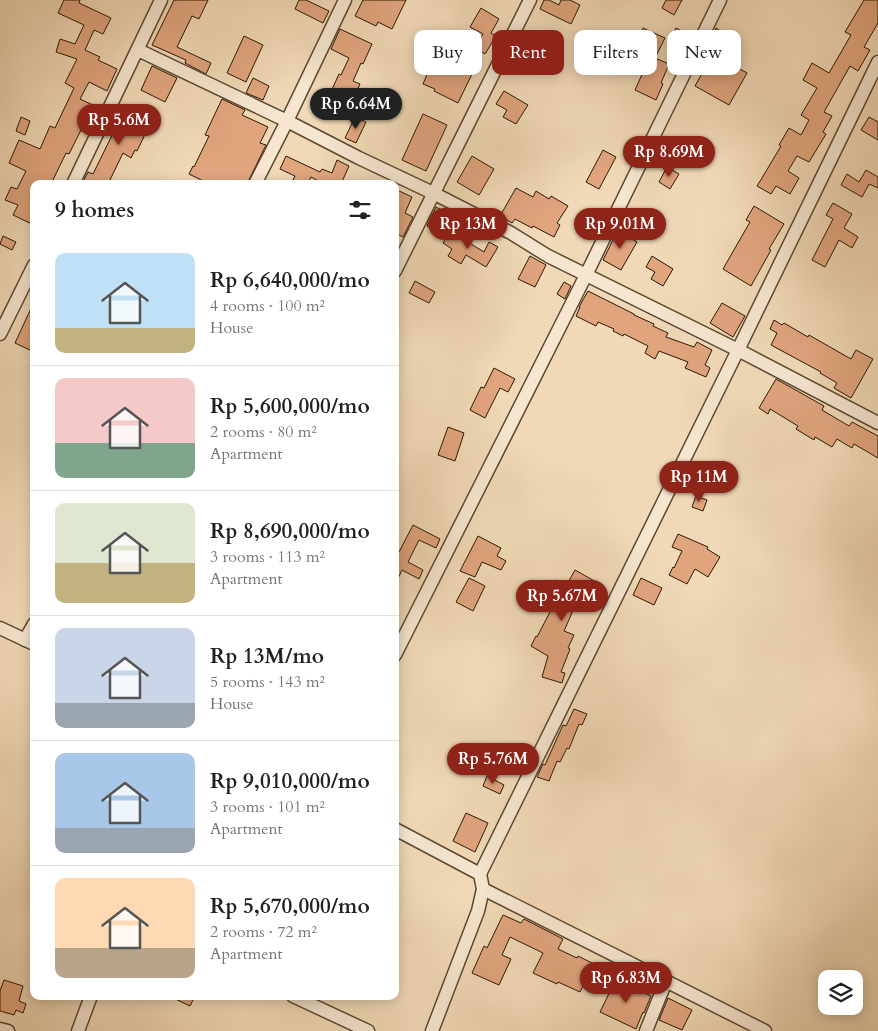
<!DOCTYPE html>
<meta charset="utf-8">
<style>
:root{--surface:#fff;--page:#f6f6f6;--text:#202124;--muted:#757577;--line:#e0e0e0;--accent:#8f2418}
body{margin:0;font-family:Cardo,serif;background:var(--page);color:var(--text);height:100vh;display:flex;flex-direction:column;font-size:19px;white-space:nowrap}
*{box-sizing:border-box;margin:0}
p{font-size:16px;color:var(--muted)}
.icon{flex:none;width:28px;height:28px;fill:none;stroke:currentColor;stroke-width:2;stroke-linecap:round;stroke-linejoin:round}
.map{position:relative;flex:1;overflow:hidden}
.sheet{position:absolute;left:30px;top:180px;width:369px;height:820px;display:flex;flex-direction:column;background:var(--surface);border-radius:10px;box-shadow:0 2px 12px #0003}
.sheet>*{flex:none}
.hud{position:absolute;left:414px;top:30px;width:389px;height:45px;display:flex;gap:10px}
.tools{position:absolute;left:818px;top:970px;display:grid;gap:10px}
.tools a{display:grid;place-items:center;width:45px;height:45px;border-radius:10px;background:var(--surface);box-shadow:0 2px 12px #0003;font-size:25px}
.price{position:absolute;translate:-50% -42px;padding:0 11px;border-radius:18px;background:var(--accent);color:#fff;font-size:16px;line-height:32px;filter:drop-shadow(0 1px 2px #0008)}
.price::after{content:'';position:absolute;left:50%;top:30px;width:15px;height:11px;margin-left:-8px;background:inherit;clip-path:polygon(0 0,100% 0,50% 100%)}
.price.selected{background:#222;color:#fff}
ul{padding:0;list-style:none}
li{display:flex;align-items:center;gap:15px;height:125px;padding:0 25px}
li+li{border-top:1px solid var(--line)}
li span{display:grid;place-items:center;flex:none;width:140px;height:100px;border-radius:10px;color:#555}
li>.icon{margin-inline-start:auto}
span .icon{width:60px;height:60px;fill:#fffc;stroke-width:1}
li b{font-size:21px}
h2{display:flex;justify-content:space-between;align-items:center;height:60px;padding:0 25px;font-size:21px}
.pill{padding:0 18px;border-radius:10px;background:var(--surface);box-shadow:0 2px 12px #0003;font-size:18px;line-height:45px}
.pill.selected{background:var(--accent);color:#fff}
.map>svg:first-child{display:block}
.building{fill:#e1a57e;stroke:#2b1803}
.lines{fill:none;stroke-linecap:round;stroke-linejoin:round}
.minor-casing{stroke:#5c4830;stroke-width:15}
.minor{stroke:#f6e6d0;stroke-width:12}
</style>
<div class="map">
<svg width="878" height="1031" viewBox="0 0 878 1031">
<rect width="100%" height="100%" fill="#f1d9b7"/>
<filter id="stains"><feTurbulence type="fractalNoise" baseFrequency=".004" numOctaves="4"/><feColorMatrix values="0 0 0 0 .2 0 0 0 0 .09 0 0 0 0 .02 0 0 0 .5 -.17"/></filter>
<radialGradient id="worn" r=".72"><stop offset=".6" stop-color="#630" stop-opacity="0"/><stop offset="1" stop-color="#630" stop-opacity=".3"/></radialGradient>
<g class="building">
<polygon points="64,0 80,0 79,3 111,18 103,34 94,30 85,50 100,57 98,60 117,69 107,91 89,82 80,99 95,106 86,125 84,124 69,154 66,153 51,184 34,184 34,225 13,215 18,205 5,200 11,187 17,189 26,171 9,163 19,140 40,149 50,126 55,128 74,88 65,83 77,59 56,52 60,39 75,44 84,25 58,13"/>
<polygon points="174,0 208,0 199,19 192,16 177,47 211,63 206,74 185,63 186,60 152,45"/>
<polygon points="299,0 306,0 329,11 323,23 295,9"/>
<polygon points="363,0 406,0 392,29 378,22 376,26 355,16"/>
<polygon points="544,0 549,0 559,5 561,0 570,0 580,5 571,24 540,9"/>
<polygon points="666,0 682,0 674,15 662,8"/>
<polygon points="864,0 878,0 878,23 864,47 870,50 858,71 850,66 824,112 832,116 823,132 826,134 809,162 797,156 788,171 799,178 790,194 776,186 771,194 757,186 762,178 781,146 779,145 789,128 801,135 809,120 801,115 817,88 803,80 812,63 829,73 851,35 845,32"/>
<polygon points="481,8 499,19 491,33 496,36 485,54 475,48 483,34 470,27"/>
<polygon points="643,28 665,38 655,58 669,64 661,83 663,84 656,100 635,90 644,70 637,67 645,48 635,44"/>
<polygon points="676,28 693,37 687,48 670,40"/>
<polygon points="716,28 722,32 719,38 732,45 723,59 747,73 729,105 695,86 705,68 698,64"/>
<polygon points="340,29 372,44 363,64 361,63 353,81 360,84 350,106 329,96 339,74 341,75 349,58 331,49"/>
<polygon points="244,36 263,45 246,82 227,73"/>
<polygon points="434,58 447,64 448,62 472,74 458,103 434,91 435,89 423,84"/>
<polygon points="152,66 177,78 165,102 141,90"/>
<polygon points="253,78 269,86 263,100 246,93"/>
<polygon points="504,91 528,105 516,124 503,117 507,110 496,104"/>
<polygon points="222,99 245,110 242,115 268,127 260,143 266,145 247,184 209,184 189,174 193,166 194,167 209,136 205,135"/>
<polygon points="119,107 151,122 137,151 135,150 131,158 123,153 109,182 114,184 87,184 83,182 88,172 93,174 120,119 115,116"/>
<polygon points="423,114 447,125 426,171 402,160"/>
<polygon points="21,117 30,121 25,135 16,131"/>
<polygon points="355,117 366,122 356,143 345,138"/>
<polygon points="869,117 878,122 878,140 861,130"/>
<polygon points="603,150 616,157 599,189 586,182"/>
<polygon points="286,156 320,172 322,169 332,173 337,160 349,166 341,184 324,184 311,177 308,184 291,184 295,176 280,169"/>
<polygon points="472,156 494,169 479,195 457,182"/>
<polygon points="667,167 679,174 670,189 659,182"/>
<polygon points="866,170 878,177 878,188 869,184 862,197 841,185 847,174 859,182"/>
<polygon points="516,188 533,197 536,191 549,199 551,196 568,206 557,223 560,225 554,237 533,226 532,228 515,219 512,223 500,216"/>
<polygon points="395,189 412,197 405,213 413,217 403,237 395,233"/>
<polygon points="833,203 852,214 844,228 858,237 852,248 839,240 825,267 812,260 833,219 826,215"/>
<polygon points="754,206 784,224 769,249 771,250 751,286 723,269 750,222 746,220"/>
<polygon points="436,207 454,217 443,235 427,226"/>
<polygon points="618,230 637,242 621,270 603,260"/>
<polygon points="450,231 484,252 489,242 498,247 486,267 466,255 461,264 448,256 452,249 443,243"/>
<polygon points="3,236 16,242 12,250 0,244"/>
<polygon points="530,256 546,265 535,287 518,279"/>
<polygon points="652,256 673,269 663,286 651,279 655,272 646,267"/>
<polygon points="415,281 435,292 429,303 409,293"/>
<polygon points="564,282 571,286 565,299 557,294"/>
<polygon points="588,291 634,314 634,315 654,324 653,326 668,333 666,337 694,347 697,342 712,350 705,365 710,368 706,377 685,368 688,362 659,351 655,359 645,353 648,346 624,334 623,336 613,331 614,329 598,322 596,326 576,316 580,307 579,307"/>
<polygon points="34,302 34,352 15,343"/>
<polygon points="722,303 745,316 733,337 710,323"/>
<polygon points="774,320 782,325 784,323 808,337 809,335 851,359 856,350 873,359 851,398 834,388 837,383 820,373 821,372 771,345 777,333 770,329"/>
<polygon points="494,368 515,379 508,392 500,388 485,418 470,410 481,387 484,388"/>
<polygon points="776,379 824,406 822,410 849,426 852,422 878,436 878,458 854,444 852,448 837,439 832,447 815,437 814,440 796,429 798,426 770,409 768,414 759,408"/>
<polygon points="448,427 464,433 455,461 438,455"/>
<polygon points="696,496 707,500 703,511 692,507"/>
<polygon points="413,525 440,539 436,548 419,540 408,562 423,570 419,579 402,570 395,585 395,557 398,551 399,552"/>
<polygon points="678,534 708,547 707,549 720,557 708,577 695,569 687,584 669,575 673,567 674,568 682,551 672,547"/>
<polygon points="478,536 501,548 497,556 506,561 501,570 482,562 475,577 460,571"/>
<polygon points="575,570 598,583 590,598 591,598 586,611 575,606 564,631 574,635 568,648 570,649 561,672 565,673 562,683 542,677 548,656 531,646 536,636 537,637 553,606 544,601 555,580 566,586"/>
<polygon points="469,578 485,586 473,611 456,602"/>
<polygon points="641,578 662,588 654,605 633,595"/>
<polygon points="574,709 587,714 582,725 579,724 569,749 567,748 560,762 557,761 549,781 537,777 543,764 545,765 563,725 566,726"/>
<polygon points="487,776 504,785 500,794 483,786"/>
<polygon points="466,813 488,823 475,852 453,841"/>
<polygon points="503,915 521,923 524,919 563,939 558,949 577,958 578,956 594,964 580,992 558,982 557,984 533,973 543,953 510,937 502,955 511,959 499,985 472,973 484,946 487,948"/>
<polygon points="616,979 651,996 644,1013 643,1012 636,1029 600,1012"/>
<polygon points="4,980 23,986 19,1001 26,1004 23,1013 16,1010 14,1015 0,1011 0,991"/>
<polygon points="169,996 195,996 190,1006"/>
<polygon points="668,998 692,1010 682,1030 659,1020"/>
</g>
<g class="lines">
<defs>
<g id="minor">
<polyline points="138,50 287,121 359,158 433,193 511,233 548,256 738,350 878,423"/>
<polyline points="73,184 161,0"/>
<polyline points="255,184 287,121 345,0"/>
<polyline points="395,271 530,0"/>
<polyline points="0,334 34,265"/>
<polyline points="0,628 34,644"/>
<polyline points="25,640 34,624"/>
<polyline points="395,655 586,275 720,0"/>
<polyline points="395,829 480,874 483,889 765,1031"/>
<polyline points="480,874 738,350 878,62"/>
<polyline points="293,996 368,1031"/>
<polyline points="0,1029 8,1031"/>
<polyline points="78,1031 91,996"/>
<polyline points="432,1031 478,911 483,889"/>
<polyline points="646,1031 666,981"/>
</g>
</defs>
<use href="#minor" class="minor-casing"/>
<use href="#minor" class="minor"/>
</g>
<rect width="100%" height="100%" filter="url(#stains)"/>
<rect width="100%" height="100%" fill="url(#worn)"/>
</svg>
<div class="tools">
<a><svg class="icon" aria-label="layers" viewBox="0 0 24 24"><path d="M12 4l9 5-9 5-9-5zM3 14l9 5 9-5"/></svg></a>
</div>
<b class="price selected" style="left:356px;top:130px">Rp 6.64M</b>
<b class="price" style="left:119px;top:146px">Rp 5.6M</b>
<b class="price" style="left:669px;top:178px">Rp 8.69M</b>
<b class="price" style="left:468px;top:250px">Rp 13M</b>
<b class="price" style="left:620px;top:250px">Rp 9.01M</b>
<b class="price" style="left:699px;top:503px">Rp 11M</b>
<b class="price" style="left:562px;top:622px">Rp 5.67M</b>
<b class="price" style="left:493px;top:785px">Rp 5.76M</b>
<b class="price" style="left:626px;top:1004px">Rp 6.83M</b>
<div class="hud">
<a class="pill">Buy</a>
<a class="pill selected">Rent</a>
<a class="pill">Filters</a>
<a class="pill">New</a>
</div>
<section class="sheet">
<h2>9 homes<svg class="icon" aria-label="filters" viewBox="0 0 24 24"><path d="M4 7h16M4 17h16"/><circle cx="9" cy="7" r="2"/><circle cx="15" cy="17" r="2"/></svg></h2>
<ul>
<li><span style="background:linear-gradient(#bfe0f5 75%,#c2b280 0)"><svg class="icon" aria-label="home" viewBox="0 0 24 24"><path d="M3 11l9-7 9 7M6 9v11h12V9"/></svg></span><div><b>Rp 6,640,000/mo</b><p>4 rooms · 100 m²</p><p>House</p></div></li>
<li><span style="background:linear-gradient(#f6c9c9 65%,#7fa58c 0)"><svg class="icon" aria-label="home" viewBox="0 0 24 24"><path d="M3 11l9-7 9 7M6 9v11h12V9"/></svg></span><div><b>Rp 5,600,000/mo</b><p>2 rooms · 80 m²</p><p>Apartment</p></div></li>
<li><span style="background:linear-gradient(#dfe7d0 60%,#c2b280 0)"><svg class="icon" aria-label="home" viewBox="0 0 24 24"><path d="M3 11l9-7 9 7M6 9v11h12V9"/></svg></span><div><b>Rp 8,690,000/mo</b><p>3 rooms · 113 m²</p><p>Apartment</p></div></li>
<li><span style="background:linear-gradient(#c9d6e8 75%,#9aa5b1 0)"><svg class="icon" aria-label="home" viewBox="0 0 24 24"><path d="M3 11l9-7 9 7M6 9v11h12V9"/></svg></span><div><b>Rp 13M/mo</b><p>5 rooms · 143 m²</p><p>House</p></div></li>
<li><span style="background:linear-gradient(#a9c7e8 75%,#9aa5b1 0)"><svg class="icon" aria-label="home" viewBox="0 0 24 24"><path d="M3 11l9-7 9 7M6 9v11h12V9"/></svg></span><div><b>Rp 9,010,000/mo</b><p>3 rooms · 101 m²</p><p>Apartment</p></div></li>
<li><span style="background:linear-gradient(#ffd9b3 70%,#b9a48a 0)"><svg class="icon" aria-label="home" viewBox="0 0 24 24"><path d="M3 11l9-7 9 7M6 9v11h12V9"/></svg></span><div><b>Rp 5,670,000/mo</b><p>2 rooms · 72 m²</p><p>Apartment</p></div></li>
</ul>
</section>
</div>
